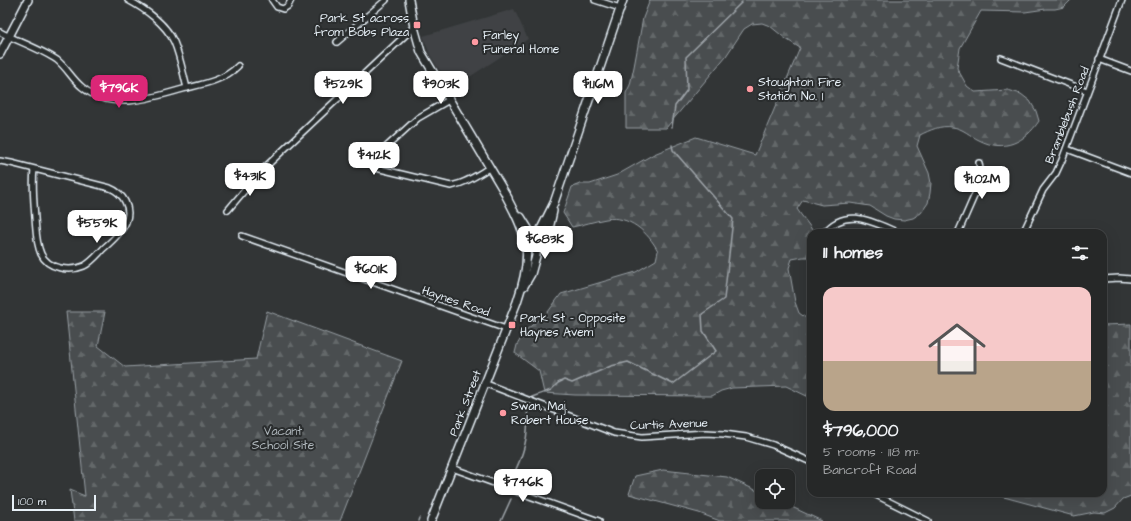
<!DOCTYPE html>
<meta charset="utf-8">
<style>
:root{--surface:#262828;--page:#323434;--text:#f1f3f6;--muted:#a4a6a8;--line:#424445;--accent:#db2777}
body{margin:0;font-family:"Architects Daughter",sans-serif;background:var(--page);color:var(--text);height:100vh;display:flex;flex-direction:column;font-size:15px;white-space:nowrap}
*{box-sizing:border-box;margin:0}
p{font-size:13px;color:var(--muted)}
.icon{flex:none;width:22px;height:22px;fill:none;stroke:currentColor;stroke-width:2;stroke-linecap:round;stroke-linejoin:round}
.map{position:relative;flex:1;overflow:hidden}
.details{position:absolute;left:807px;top:229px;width:300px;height:268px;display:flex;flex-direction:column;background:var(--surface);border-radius:12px;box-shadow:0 4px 16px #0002,0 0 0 1px var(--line)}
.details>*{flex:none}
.controls{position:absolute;left:755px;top:469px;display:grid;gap:8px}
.controls a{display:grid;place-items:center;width:40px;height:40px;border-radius:8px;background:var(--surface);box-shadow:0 4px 16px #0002,0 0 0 1px var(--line);font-size:20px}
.scale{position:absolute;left:12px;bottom:10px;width:84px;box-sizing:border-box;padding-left:4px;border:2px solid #e8f1f8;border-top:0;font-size:11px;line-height:14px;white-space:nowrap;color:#e8f1f8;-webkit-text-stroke:3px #2a2d2e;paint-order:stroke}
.price{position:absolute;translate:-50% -34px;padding:0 9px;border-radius:8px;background:#fff;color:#222;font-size:13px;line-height:26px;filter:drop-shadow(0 1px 2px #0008)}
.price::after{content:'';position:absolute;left:50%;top:24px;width:12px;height:9px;margin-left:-6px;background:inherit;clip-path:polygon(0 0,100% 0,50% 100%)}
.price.on{background:var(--accent);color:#fff}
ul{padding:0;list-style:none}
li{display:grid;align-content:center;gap:8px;height:212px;padding:0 16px}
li+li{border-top:1px solid var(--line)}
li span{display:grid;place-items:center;height:124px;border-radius:12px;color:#555}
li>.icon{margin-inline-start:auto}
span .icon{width:72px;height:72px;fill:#fffc;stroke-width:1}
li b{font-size:17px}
h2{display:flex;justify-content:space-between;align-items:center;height:48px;padding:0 16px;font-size:17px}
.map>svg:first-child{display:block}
.built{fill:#3f4244}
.forest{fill:url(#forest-firs);stroke:#989fa4}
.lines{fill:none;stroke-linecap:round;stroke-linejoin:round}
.stream{stroke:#9fa5aa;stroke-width:1.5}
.street-casing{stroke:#e8f1f8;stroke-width:8}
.secondary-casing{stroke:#e8f1f8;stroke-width:10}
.street{stroke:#2a2d2e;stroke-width:5}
.secondary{stroke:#2a2d2e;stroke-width:7}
.poi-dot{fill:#ff9aa2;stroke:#2a2d2e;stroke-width:1.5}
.labels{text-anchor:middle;stroke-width:4;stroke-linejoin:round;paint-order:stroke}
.poi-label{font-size:12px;fill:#e8f1f8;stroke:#2a2d2e;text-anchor:start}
.street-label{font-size:12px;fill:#e8f1f8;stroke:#2a2d2e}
.park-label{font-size:12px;fill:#b0b8bd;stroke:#2a2d2e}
</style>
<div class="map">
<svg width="1131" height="521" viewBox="0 0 1131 521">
<defs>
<pattern id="forest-firs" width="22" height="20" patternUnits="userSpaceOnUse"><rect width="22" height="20" fill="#494d4f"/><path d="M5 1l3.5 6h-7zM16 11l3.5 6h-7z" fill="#636769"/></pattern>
</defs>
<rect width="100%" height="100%" fill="#323536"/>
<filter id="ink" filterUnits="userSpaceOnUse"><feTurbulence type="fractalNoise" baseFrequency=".025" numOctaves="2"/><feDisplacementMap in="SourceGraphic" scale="8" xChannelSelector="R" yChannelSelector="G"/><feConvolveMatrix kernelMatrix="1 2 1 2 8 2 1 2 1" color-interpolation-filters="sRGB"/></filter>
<g filter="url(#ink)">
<polygon class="built" points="514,9 528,39 451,89 430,55 423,36"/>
<g class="forest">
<path d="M650 0H1071L1064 7 1055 9H1046L1025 12 981 11 960 48 957 68 967 86 975 92 1008 90 1021 94 1030 101 1036 111 1039 121C1025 142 1004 153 979 140 970 136 963 128 952 127 941 125 930 130 920 135L917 146 929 173 931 183 930 193 928 203 921 213 913 218 904 220 894 219 886 216 870 206 850 203 822 205 803 200 797 209C802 217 809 224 814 233H811V257H803L792 259 789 268 795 302 799 313 806 318 811 319V398L786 386 732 388 721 391 712 396 575 395 544 393 539 371 515 353 517 345 526 330 548 312 561 294 636 272 656 260 658 251C648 232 629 215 606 219 594 221 583 225 572 227L563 213 572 187 580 184H590L617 175 654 154 696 137 755 155 800 48 786 39 770 26 762 23 752 24 744 29 726 56 666 128H626V93L630 85 634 67 643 18Z"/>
<polygon points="267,311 402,361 340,521 74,521 70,490 85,496 66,312 105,312 98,346 125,367 256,359"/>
<polygon points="1131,324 1131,496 1123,499 1115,508 1105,513 1094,512 1074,516 989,493 1103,493 1103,325"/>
<polygon points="663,470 727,477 762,493 762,502 781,502 822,521 720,521 699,513 629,494 635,476"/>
</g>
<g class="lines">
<g class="stream">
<polyline points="672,127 675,106 687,90 686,57 742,2"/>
<polyline points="532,397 551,390 558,383 564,380 572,383 611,366 628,362 673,384 716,351 703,331 702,314 724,299 733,219 673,150 672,145"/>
<path d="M510 482C523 456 530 437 527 407"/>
<polyline points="418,521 419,518"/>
<polyline points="501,521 511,499"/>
</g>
<defs>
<g id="street">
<path d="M128 0C145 9 166 24 174 42 180 56 183 73 187 88"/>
<polyline points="272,0 277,7 283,9 288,6 291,0"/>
<polyline points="595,0 620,8"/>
<path d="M0 32C17 41 41 49 57 60 67 68 72 79 82 87 112 112 150 98 183 89 203 84 223 81 238 66"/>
<polyline points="337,42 386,0"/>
<polyline points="1001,58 1087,91"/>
<polyline points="1099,59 1131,71"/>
<path d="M449 100 418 118 373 159V165L376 168 451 186C466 183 477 175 489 168"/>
<polyline points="1067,149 1131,173"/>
<path d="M0 161 11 163 110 188C123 193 132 208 126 222 122 232 112 241 104 248 98 254 92 262 84 266 70 272 48 269 41 254 36 243 36 230 35 218 34 202 32 185 34 169"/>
<polyline points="228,210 260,172 414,27"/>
<path d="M824 233C846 206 873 222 899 233"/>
<polyline points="958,233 979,185 981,175 979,163"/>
<polyline points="1023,233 1043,190 1056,173 1062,160 1122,0"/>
<polyline points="242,236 506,329"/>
<polyline points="1103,279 1119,278 1131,279"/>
<polyline points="484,383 614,433 642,437 706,433 724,434 746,437 773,445 811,462"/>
<polyline points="452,468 599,521"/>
<polyline points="872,493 928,521"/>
</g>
<g id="secondary">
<polyline points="409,0 414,27 421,52 508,198"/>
<polyline points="0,54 28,0"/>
<polyline points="521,217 537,243"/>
<polyline points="533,244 544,239 549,229 553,211"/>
<polyline points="524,286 531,274 536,256 537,237 554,203 623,0"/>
<path d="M431 521 517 302C533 255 529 239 506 196"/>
</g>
</defs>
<use href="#street" class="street-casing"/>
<use href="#secondary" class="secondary-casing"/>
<use href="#street" class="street"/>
<use href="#secondary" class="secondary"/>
</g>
</g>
<g class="poi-dot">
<rect x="413" y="21" width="8" height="8" rx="2"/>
<circle cx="475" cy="42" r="4"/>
<circle cx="750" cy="89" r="4"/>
<rect x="508" y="321" width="8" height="8" rx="2"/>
<circle cx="503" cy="413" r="4"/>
</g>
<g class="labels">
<g class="poi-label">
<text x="409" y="22" text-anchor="end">Park St across<tspan x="409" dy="14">from Bobs Plaza</tspan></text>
<text x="483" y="39">Farley<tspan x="483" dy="14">Funeral Home</tspan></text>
<text x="758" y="86">Stoughton Fire<tspan x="758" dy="14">Station No. 1</tspan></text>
<text x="520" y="322">Park St - Opposite<tspan x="520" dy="14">Haynes Avem</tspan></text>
<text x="511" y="410">Swan, Maj.<tspan x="511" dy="14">Robert House</tspan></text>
</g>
<g class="street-label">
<text transform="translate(1067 115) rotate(-69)" y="4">Bramblebush Road</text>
<text transform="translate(456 301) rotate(19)" y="4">Haynes Road</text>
<text transform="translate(465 403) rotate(-69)" y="4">Park Street</text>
<text transform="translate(669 424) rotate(-2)" y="4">Curtis Avenue</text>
</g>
<g class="park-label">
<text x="283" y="435">Vacant<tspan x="283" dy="14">School Site</tspan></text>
</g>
</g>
</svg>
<div class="controls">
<a><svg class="icon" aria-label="locate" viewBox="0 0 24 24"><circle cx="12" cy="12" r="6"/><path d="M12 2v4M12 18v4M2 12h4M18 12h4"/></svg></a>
</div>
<div class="scale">100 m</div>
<b class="price" style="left:343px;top:105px">$529K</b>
<b class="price" style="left:441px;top:105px">$903K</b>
<b class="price" style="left:598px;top:105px">$1.16M</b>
<b class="price on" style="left:119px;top:109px">$796K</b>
<b class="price" style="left:374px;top:176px">$412K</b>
<b class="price" style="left:250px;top:197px">$431K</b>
<b class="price" style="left:982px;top:200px">$1.02M</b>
<b class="price" style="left:97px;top:244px">$559K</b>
<b class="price" style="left:545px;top:260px">$683K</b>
<b class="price" style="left:371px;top:290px">$601K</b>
<b class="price" style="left:523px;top:503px">$746K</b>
<section class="details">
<h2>11 homes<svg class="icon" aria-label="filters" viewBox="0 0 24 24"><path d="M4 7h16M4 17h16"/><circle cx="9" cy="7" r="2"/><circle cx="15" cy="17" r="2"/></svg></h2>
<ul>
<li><span style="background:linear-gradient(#f6c9c9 60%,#b9a48a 0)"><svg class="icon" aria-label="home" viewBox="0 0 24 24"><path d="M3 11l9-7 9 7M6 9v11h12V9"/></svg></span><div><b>$796,000</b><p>5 rooms · 118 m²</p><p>Bancroft Road</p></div></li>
</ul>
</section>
</div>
